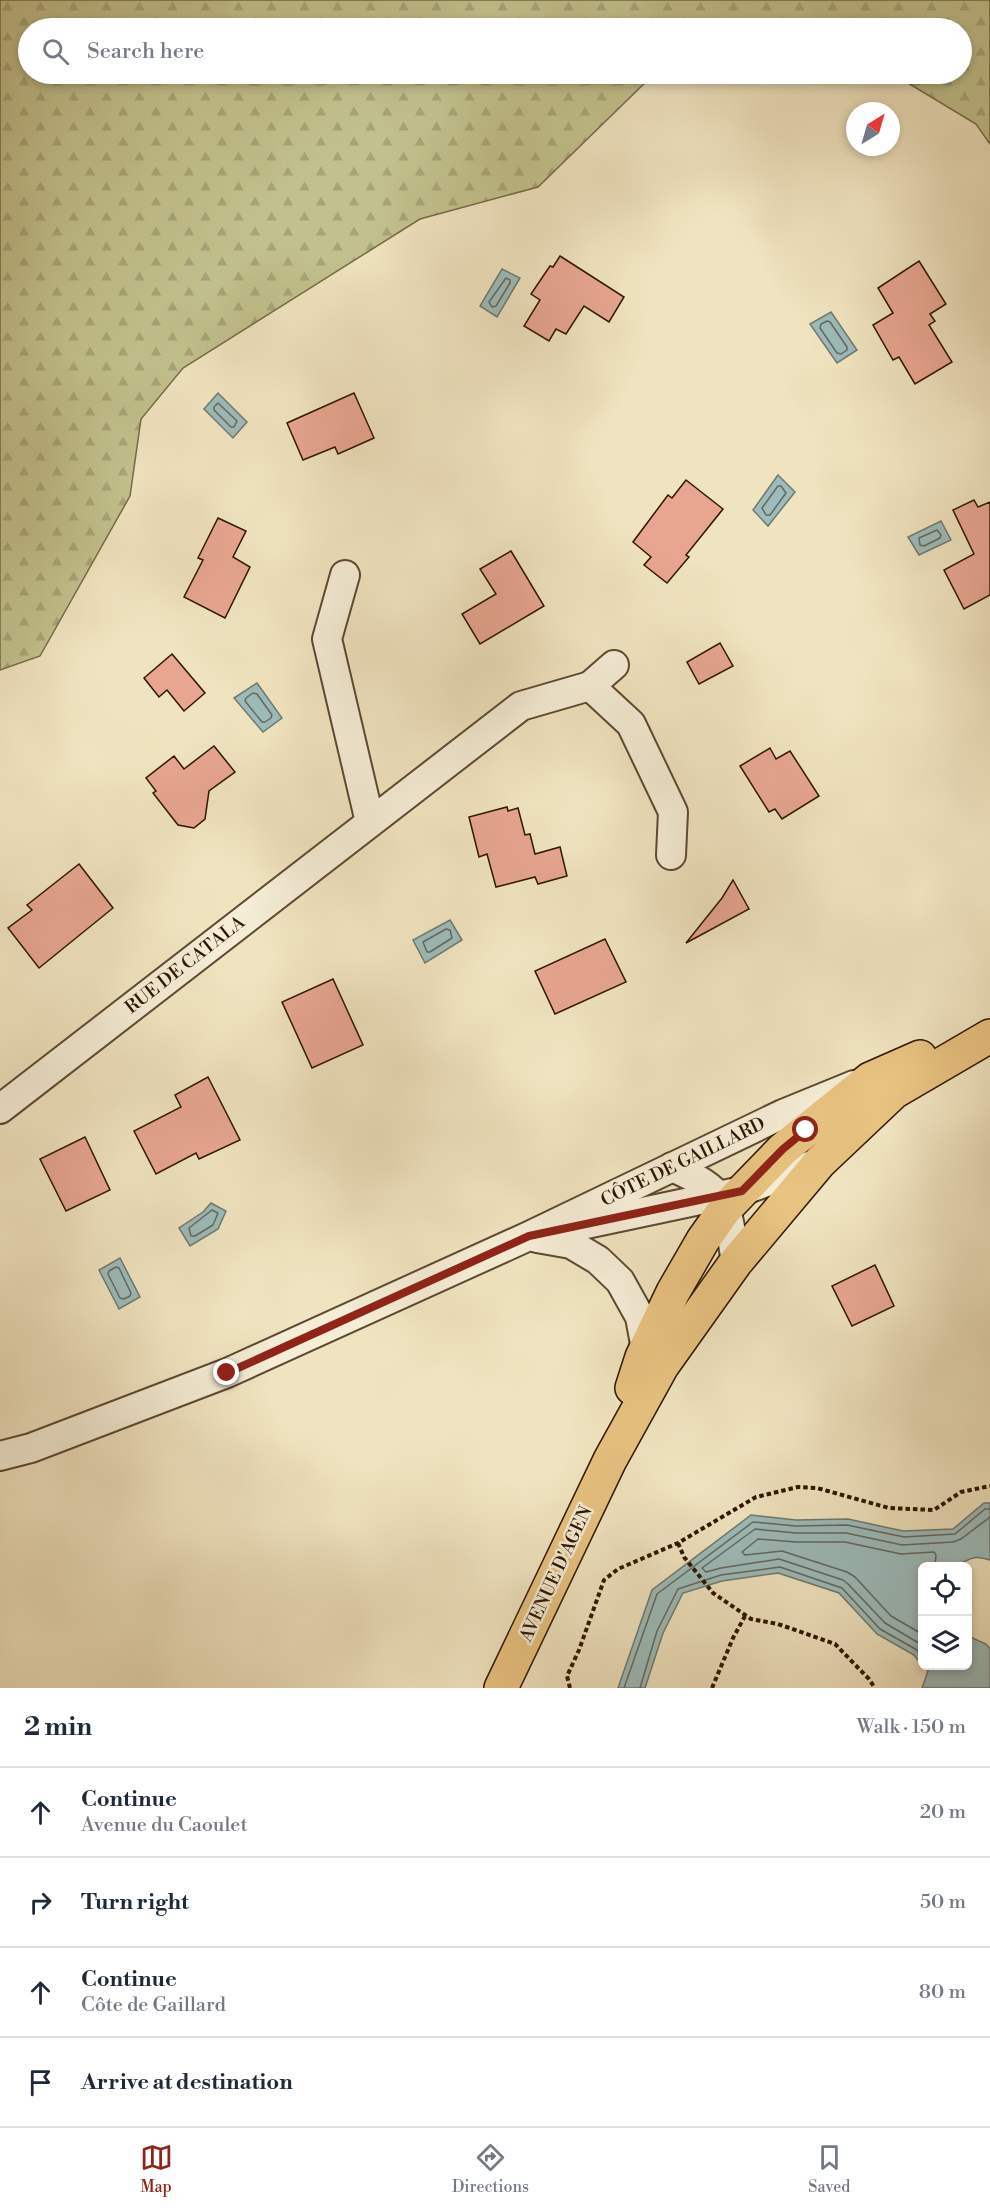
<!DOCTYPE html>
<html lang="en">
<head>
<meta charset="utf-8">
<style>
	:root { --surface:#fff; --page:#f6f6f7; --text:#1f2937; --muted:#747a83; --line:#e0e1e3; --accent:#8f2418 }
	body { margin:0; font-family:"Libre Bodoni",serif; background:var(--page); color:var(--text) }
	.controls { position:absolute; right:18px; bottom:18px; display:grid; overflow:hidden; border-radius:9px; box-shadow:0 3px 9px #0003 }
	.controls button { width:54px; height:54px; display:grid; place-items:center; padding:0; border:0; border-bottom:2px solid var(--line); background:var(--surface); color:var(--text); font:30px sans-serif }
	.compass { position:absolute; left:846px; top:102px; width:54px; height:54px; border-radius:50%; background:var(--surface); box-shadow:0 3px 9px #0003; rotate:37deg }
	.stop { position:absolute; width:18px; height:18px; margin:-14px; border:4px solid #8f2418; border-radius:50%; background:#fff }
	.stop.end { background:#8f2418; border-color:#fff; box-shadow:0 2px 6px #0008 }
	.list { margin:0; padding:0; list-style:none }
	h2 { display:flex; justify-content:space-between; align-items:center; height:78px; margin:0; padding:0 24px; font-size:26px }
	h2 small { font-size:20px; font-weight:400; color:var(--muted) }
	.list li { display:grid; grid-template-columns:39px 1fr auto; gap:18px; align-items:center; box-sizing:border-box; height:90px; padding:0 24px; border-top:2px solid var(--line) }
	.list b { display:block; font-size:22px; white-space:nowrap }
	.list p { margin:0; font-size:20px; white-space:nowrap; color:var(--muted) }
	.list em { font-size:20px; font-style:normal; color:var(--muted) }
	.icon { flex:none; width:33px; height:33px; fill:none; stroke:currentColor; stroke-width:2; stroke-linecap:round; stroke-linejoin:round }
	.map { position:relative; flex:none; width:990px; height:1688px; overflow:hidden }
	.search { position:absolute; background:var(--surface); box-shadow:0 3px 9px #0003; left:18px; right:18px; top:18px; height:66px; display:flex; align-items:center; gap:15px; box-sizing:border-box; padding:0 21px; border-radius:33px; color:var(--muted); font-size:22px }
	.sheet { height:438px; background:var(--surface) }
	nav { display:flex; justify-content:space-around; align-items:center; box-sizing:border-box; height:84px; border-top:2px solid var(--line); background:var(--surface); font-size:16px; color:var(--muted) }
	nav a { display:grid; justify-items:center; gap:3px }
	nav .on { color:var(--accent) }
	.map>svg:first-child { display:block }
	.forest { fill:url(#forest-firs); stroke:#776a46; stroke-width:1.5 }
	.water { fill:#9dbcbb; stroke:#707970; stroke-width:1.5 }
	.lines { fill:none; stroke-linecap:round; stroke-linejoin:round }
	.shore { stroke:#64685e; stroke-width:1.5 }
	.building { fill:#e8a691; stroke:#2c1400; stroke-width:1.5 }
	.minor-casing { stroke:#5d4830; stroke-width:32 }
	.major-casing { stroke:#2c1400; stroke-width:36 }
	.path { stroke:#2c1400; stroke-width:4; stroke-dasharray:4.5 3; stroke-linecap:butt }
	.minor { stroke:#f5edd6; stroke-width:28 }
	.major { stroke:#e8c280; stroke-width:33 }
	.route { stroke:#8f2418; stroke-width:8 }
	.labels { text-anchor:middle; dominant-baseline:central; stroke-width:5; stroke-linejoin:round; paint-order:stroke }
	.street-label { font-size:18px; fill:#2c1400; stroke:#f5edd6 }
</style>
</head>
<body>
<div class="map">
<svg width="990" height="1688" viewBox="0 0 990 1688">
	<defs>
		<pattern id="forest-firs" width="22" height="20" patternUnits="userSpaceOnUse" patternTransform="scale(1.5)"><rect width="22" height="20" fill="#c2c18d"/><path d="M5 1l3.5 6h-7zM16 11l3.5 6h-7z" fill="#a7a578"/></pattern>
	</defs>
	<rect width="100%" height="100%" fill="#f0e4c0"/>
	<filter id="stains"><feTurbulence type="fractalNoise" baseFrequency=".00333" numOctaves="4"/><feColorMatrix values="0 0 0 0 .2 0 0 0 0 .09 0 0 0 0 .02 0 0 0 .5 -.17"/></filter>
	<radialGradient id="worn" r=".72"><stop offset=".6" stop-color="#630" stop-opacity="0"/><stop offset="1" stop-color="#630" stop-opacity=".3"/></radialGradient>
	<!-- forest -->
	<polygon class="forest" points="0,0 990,0 990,144 976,124 893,74 962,74 962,28 820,28 815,25 703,26 701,28 28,28 28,74 654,74 538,187 420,219 183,368 141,419 130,496 40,656 0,670"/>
	<!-- water -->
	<g class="water">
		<polygon points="502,269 520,278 497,317 480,306"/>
		<polygon points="831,312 857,350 837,363 810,324"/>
		<polygon points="218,393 247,422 233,438 204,409"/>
		<polygon points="778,475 795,492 768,526 753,510"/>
		<polygon points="941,521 951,540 919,555 908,537"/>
		<polygon points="257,683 282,718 263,732 234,698"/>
		<polygon points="450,920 462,940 425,963 413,940"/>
		<polygon points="211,1203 226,1211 218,1229 190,1246 179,1228 203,1212"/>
		<polygon points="120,1258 140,1297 119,1309 99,1270"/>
		<path d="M984 1503H990V1560C971 1553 969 1562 953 1566 944 1569 932 1566 922 1566V1665L914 1655 877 1634 839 1593 778 1573 722 1581 683 1593 663 1633 645 1688H618L652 1590 751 1515 796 1520 848 1519 903 1531 953 1529Z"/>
		<polygon points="968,1636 986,1644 990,1649 990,1688 922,1688 928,1671 923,1666 968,1666"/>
	</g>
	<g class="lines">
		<!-- shore -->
		<g class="shore">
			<polygon points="506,278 510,280 510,283 496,306 492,307 489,302"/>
			<polygon points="827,321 830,322 847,347 847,350 841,354 837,353 820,328 821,324"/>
			<polygon points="218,403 237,421 234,427 231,427 214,410 214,407"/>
			<polygon points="778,486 781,486 786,493 770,515 766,515 762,508"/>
			<polygon points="937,530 941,535 940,538 924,546 920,545 919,538"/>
			<polygon points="253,693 257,694 272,715 271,718 265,722 262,722 245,701 246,698"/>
			<polygon points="446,929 450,930 452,938 430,952 427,952 423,942"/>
			<polygon points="212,1210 218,1213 213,1225 195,1236 191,1236 189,1228"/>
			<polygon points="116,1267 119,1268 131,1293 130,1296 124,1299 120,1298 108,1274 109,1271"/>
			<polyline points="922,1634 891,1616 855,1577 847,1572 782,1551 745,1555 742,1552 758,1539 796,1542 845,1542 901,1554 934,1552 936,1555 935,1566"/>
			<polyline points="922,1645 885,1623 848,1584 843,1580 779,1559 721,1568 706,1572 702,1568 755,1529 796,1533 846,1533 902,1545 953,1542 961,1539 990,1517"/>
			<polyline points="624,1688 657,1594 753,1522 796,1526 847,1525 904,1537 955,1534 985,1509 990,1509"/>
			<polyline points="640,1688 657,1631 678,1589 721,1575 780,1567 842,1588 880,1629 917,1650 922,1656"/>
		</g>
	</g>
	<!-- building -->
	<g class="building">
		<polygon points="560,256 624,297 609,322 584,306 566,334 556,329 549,341 524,326 540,300 531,294 550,266 553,267"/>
		<polygon points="919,261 946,304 930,314 935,321 929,325 952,362 915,384 899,357 893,360 873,325 893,313 878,288"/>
		<polygon points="354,393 374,438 338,454 335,447 303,460 287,423"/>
		<polygon points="686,480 723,509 686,555 689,557 667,583 644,565 651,557 633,542 668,495 672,498"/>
		<polygon points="974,500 978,507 990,502 990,595 964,609 944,570 974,554 953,510"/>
		<polygon points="218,518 246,531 233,557 250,567 225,618 184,597 203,560 198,558"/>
		<polygon points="511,551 544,606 480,644 462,614 496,594 480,569"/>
		<polygon points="720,643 733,666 699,684 687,662"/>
		<polygon points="172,654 205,693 184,711 167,690 159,697 144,678"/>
		<polygon points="214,746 235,772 209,791 205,819 194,828 178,825 153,793 156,791 146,778 174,756 184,769"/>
		<polygon points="770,748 776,759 790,751 819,796 782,819 775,809 769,812 740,766"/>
		<polygon points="507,807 508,811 518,808 525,835 530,834 535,854 560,847 567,876 538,884 535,877 496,887 487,854 479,857 469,817"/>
		<polygon points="79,864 113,908 39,968 8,928 32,910 27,905"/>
		<polygon points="733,880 749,909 686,943 722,898"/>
		<polygon points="605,939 626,982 555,1014 535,971"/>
		<polygon points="333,979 363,1045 312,1068 282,1002"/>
		<polygon points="208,1077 240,1140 199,1159 196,1153 156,1174 134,1131 181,1107 175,1095"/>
		<polygon points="85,1137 110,1190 66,1211 40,1159"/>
		<polygon points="875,1265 894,1306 852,1326 832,1286"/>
	</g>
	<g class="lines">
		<defs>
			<g id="minor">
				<polyline points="345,575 327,639 370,822"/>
				<polyline points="590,686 614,665"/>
				<polyline points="0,1109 521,706 590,686 631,724 673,812 671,855"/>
				<path d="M672 1167C729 1192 726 1203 736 1262"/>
				<polyline points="572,1227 742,1191 820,1162"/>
				<polyline points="537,1238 571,1244 598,1260 620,1281 640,1317 646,1349"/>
				<polyline points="0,1456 31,1448 227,1373 529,1236 783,1114 854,1085"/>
			</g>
			<g id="major">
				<polyline points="632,1388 642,1357 673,1292 703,1240 725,1209 783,1149 870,1079 920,1057"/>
				<polyline points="501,1688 610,1460 662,1366 736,1262 820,1162 894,1092 990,1036"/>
			</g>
		</defs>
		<!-- minor casing -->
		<use href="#minor" class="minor-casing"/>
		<!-- major casing -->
		<use href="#major" class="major-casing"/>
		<!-- path -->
		<g class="path">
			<polyline points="678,1543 684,1557 713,1593 751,1619 778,1624 835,1644 869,1679 875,1688"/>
			<polyline points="570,1688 567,1676 579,1650 604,1580 618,1569 678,1543 756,1497 798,1487 817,1488 889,1508 934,1510 961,1492 990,1486"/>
			<polyline points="712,1688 733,1638 745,1616"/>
		</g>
		<!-- minor -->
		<use href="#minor" class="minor"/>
		<!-- major -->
		<use href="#major" class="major"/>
	</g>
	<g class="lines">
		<!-- route -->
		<polyline class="route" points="227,1373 529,1236 742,1191 783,1149 806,1130"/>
	</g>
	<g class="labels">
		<!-- street labels -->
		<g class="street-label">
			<text transform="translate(185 965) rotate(-38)">RUE DE CATALA</text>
			<text transform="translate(683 1162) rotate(-26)">CÔTE DE GAILLARD</text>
			<text transform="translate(556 1574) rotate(-65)">AVENUE D'AGEN</text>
		</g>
	</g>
	<rect width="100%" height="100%" filter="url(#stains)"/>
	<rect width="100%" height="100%" fill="url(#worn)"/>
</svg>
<div class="controls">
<button><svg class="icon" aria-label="locate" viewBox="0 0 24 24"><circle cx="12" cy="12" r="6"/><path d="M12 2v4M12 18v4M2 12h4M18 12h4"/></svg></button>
<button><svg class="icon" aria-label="layers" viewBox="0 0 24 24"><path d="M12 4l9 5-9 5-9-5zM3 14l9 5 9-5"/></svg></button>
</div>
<svg class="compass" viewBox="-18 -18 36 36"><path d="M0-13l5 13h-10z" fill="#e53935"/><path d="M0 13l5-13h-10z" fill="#747a83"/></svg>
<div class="stop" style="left:806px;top:1130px"></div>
<div class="stop end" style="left:227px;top:1373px"></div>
<div class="search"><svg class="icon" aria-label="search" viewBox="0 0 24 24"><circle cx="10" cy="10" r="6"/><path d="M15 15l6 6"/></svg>Search here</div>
</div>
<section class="sheet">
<h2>2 min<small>Walk · 150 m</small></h2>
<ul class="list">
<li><svg class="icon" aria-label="ahead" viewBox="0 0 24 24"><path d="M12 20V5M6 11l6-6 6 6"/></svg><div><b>Continue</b><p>Avenue du Caoulet</p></div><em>20 m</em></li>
<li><svg class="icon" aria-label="right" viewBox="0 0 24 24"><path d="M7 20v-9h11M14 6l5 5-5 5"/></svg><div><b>Turn right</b></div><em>50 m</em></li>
<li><svg class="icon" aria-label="ahead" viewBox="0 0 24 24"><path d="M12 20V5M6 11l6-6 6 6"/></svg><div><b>Continue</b><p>Côte de Gaillard</p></div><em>80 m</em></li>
<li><svg class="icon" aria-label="arrive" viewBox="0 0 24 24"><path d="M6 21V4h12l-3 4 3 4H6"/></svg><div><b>Arrive at destination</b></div></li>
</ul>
</section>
<nav>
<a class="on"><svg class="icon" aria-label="map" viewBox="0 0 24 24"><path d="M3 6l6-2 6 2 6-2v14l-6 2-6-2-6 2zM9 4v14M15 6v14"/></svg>Map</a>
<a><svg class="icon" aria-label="directions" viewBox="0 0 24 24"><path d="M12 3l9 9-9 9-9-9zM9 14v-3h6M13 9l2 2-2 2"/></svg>Directions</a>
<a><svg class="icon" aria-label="saved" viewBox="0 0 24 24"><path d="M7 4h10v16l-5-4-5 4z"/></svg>Saved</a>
</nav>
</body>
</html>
